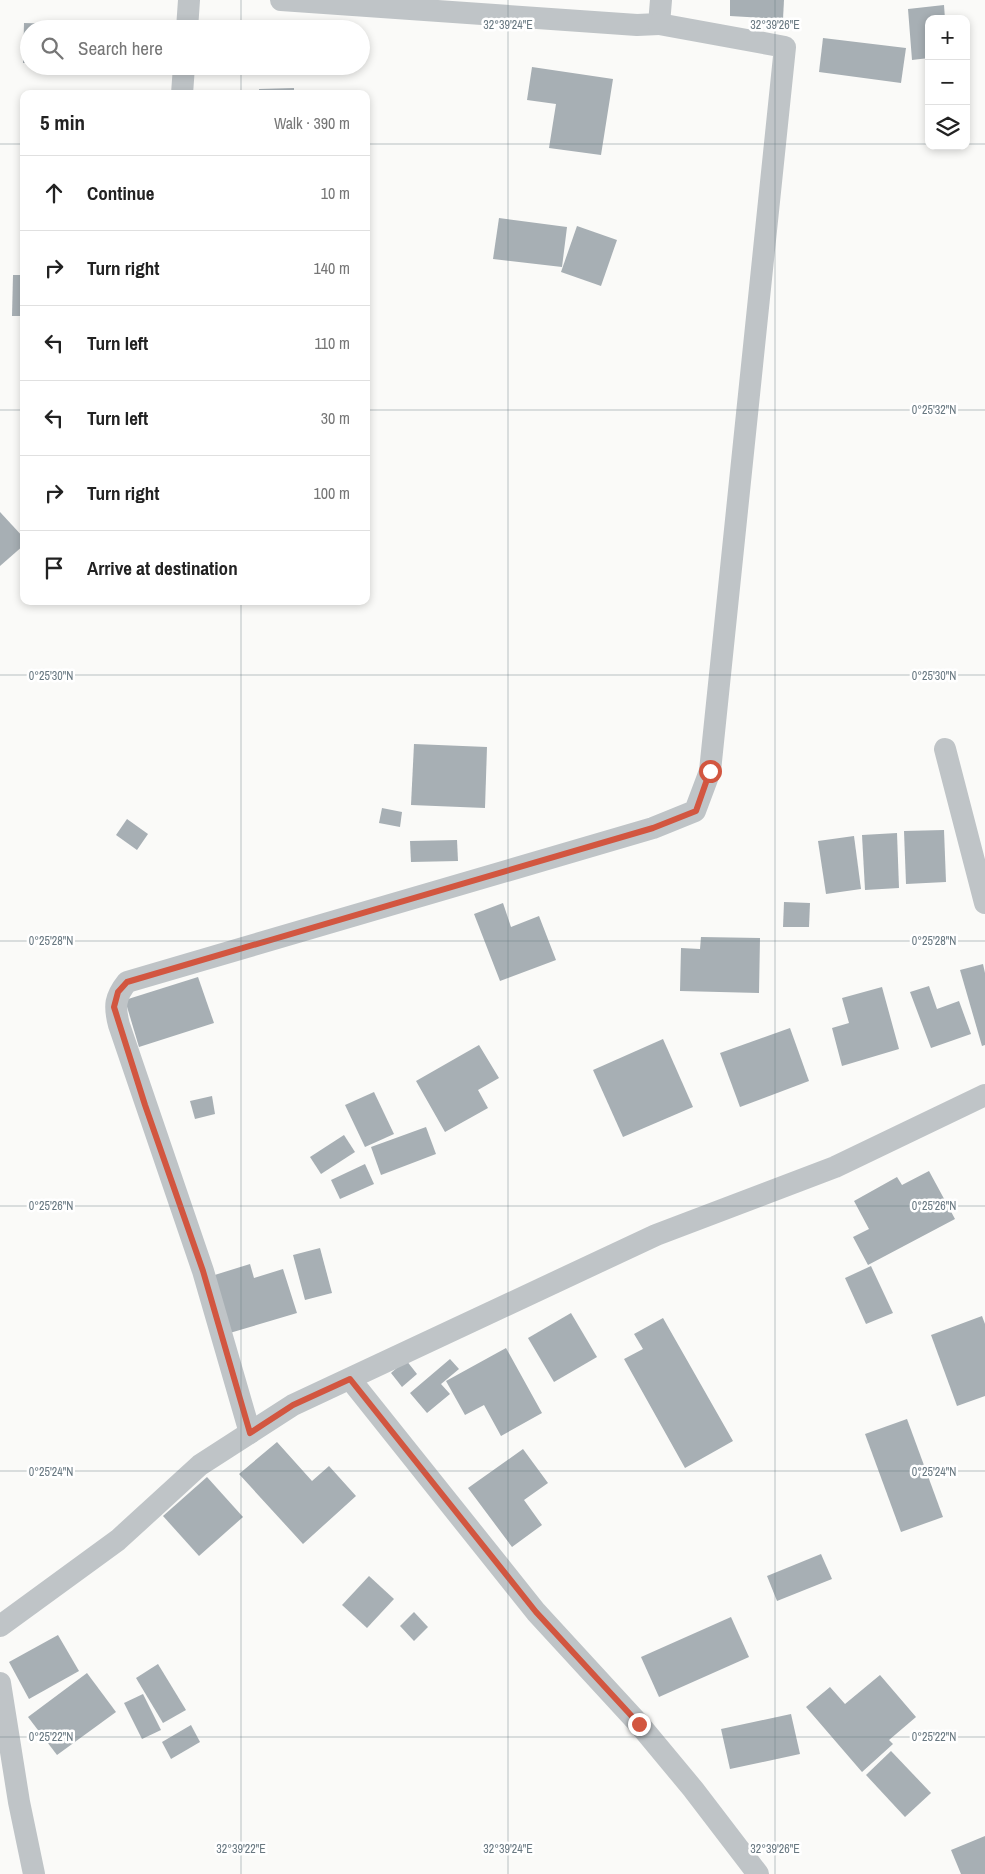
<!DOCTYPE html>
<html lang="en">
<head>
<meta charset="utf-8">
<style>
	:root { --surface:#fff; --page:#f6f6f6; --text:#222; --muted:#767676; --line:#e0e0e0 }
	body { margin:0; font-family:"Archivo Narrow",sans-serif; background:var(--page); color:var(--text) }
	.controls { position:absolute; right:15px; top:15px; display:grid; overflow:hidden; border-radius:10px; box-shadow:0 2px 8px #0003 }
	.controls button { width:45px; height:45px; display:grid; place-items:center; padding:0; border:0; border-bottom:1px solid var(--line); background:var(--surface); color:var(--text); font:25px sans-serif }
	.stop { position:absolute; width:15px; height:15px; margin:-11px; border:4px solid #d25640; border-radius:50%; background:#fff }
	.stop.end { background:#d25640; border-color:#fff; box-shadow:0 1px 5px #0008 }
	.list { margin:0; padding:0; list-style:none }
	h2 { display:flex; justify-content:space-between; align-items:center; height:65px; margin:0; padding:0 20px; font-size:21px }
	h2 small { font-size:16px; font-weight:400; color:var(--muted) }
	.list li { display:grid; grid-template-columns:32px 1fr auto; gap:15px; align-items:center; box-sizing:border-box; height:75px; padding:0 20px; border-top:1px solid var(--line) }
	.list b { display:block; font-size:19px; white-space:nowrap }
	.list em { font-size:16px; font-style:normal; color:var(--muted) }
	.icon { flex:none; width:28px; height:28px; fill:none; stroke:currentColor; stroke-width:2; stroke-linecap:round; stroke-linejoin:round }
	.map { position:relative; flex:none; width:985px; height:1874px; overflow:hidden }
	.search { position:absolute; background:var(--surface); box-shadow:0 2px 8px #0003; left:20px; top:20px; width:350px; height:55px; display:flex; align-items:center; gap:12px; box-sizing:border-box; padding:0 18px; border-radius:28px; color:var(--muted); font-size:19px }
	.panel { position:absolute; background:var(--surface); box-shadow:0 2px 8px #0003; left:20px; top:90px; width:350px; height:515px; border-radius:10px }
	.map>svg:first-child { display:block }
	.building { fill:#a7afb4 }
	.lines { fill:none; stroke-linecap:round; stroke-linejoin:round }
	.street { stroke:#bfc4c7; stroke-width:22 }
	.route { stroke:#d25640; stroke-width:6 }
	.ticks { fill:none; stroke:#677780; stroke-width:1; stroke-opacity:0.45 }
	.ticks-label { font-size:12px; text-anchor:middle; fill:#677780; stroke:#fff; stroke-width:5; stroke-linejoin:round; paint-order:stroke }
</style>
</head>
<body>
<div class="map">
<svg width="985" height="1874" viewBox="0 0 985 1874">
	<rect width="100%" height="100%" fill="#fafaf8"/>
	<!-- building -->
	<g class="building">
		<polygon points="730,0 784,0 783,19 730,16"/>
		<polygon points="944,5 945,19 929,19 929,58 912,60 908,9"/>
		<polygon points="24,23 130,26 130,29 29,29 29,63 23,63"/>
		<polygon points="823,38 906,48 901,83 819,72"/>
		<polygon points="532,67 613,79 601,155 549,148 556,104 527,100"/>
		<polygon points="294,88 294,94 259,94 259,89"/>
		<polygon points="499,218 567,227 562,267 493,259"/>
		<polygon points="577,226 617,240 601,286 561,272"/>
		<polygon points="13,275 24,275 24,316 12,316"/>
		<polygon points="0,512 24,538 24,545 0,566"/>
		<polygon points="414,744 487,747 485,808 411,805"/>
		<polygon points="382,808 402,812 400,827 379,823"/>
		<polygon points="127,819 148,834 137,850 116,835"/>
		<polygon points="944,830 946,882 906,884 904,831"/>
		<polygon points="897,833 899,888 865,890 862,835"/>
		<polygon points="854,836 861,889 826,894 818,841"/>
		<polygon points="457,840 458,861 411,862 410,841"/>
		<polygon points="784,902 810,903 809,927 783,927"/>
		<polygon points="503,903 511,927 539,916 556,960 500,981 474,914"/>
		<polygon points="701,937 760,938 759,993 680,991 681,948 700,949"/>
		<polygon points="983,964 985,973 985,1045 982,1046 960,970"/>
		<polygon points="198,977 214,1023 139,1047 125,1000"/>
		<polygon points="929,986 937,1009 959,1001 971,1034 931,1048 910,992"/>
		<polygon points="882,987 899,1049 842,1066 832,1028 849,1023 842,998"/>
		<polygon points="790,1028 809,1081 740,1107 720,1053"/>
		<polygon points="663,1039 693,1107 623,1137 593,1070"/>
		<polygon points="479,1045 499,1078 478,1090 488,1108 445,1132 416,1081"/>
		<polygon points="374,1092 394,1134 365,1147 345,1105"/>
		<polygon points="212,1096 215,1114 195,1119 190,1101"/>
		<polygon points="426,1127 436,1154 381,1175 371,1147"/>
		<polygon points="344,1135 355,1152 321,1174 310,1157"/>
		<polygon points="365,1164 374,1184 340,1199 331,1180"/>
		<polygon points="929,1171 955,1219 868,1265 853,1237 869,1229 854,1201 897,1177 902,1185"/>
		<polygon points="320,1248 332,1293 305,1300 293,1255"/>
		<polygon points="250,1264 254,1278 283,1269 297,1313 223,1335 205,1278"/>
		<polygon points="871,1266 893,1313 866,1324 845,1278"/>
		<polygon points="571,1313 597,1357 554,1382 528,1338"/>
		<polygon points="982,1316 985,1324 985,1396 957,1406 931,1335"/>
		<polygon points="663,1318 733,1441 685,1468 624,1359 643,1349 634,1334"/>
		<polygon points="506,1348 542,1413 501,1436 484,1405 465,1415 446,1381"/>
		<polygon points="450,1359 459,1369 441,1384 450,1394 427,1413 410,1393"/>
		<polygon points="406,1360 417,1374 402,1387 391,1373"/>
		<polygon points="907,1419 943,1517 901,1532 865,1434"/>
		<polygon points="277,1442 312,1481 329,1466 356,1496 303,1544 239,1474"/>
		<polygon points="523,1449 548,1483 524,1500 542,1525 512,1547 468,1488"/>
		<polygon points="207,1477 243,1517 199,1556 163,1516"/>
		<polygon points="821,1554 832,1579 777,1601 767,1576"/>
		<polygon points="369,1576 394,1599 367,1628 342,1605"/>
		<polygon points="414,1612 428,1627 414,1641 400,1626"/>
		<polygon points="731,1617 749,1657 659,1697 641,1657"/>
		<polygon points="58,1635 79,1671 29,1699 9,1662"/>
		<polygon points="158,1664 186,1710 163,1723 136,1678"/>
		<polygon points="87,1673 116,1712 57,1755 28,1717"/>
		<polygon points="880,1675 916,1717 889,1740 893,1744 862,1772 806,1707 830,1687 845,1704"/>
		<polygon points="143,1694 161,1730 142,1739 124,1703"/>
		<polygon points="791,1714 800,1754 730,1769 721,1729"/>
		<polygon points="191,1725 200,1742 171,1759 162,1742"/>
		<polygon points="891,1751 931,1793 905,1817 866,1775"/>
		<polygon points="985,1836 985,1874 961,1874 951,1850"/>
	</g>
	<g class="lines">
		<!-- street -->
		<g class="street">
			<polyline points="281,0 637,25 659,24 661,0"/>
			<polyline points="187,29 189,0"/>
			<polyline points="182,94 184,66"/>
			<polyline points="945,749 985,903"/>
			<polyline points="350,1379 536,1612 639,1724 693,1789 758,1874"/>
			<path d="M250 1433 203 1271 119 1025C114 1006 115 997 127 982L653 828 695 811 710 771 785 47 659 24"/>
			<polyline points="0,1626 118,1540 200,1465 293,1405 656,1235 835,1167 985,1095"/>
			<polyline points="0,1683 19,1802 34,1874"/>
		</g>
	</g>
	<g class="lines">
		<!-- route -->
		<polyline class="route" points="639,1724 536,1612 350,1379 293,1405 250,1433 203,1271 145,1105 114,1007 118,992 127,982 653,828 696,811 710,771"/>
	</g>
	<!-- ticks -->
	<path class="ticks" d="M241 0V29M508 0V1874M775 0V1874M241 66V94M0 144H24M366 144H929M966 144H985M0 410H24M366 410H985M241 601V1874M0 675H985M0 941H985M0 1206H985M0 1471H985M0 1737H985"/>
	<g class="ticks-label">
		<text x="508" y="29">32°39'24"E</text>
		<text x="775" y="29">32°39'26"E</text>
		<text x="934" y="414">0°25'32"N</text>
		<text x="51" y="680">0°25'30"N</text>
		<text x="934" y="680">0°25'30"N</text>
		<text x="51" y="945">0°25'28"N</text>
		<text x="934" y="945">0°25'28"N</text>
		<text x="51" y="1210">0°25'26"N</text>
		<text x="934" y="1210">0°25'26"N</text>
		<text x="51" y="1476">0°25'24"N</text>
		<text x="934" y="1476">0°25'24"N</text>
		<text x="51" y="1741">0°25'22"N</text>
		<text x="934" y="1741">0°25'22"N</text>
		<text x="241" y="1853">32°39'22"E</text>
		<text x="508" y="1853">32°39'24"E</text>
		<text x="775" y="1853">32°39'26"E</text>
	</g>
</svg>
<div class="controls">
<button>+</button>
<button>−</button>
<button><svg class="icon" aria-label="layers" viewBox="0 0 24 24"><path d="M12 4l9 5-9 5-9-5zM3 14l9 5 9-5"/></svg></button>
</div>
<div class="stop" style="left:710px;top:771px"></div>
<div class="stop end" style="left:639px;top:1724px"></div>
<div class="search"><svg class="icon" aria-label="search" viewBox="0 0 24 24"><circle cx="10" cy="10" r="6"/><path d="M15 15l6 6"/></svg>Search here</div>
<section class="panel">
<h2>5 min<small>Walk · 390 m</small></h2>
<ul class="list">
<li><svg class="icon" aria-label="ahead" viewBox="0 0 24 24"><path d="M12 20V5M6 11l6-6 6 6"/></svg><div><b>Continue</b></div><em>10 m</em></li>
<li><svg class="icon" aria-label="right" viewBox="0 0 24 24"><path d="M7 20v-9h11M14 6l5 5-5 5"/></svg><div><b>Turn right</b></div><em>140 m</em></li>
<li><svg class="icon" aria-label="left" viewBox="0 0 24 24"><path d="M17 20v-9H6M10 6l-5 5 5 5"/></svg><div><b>Turn left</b></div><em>110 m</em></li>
<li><svg class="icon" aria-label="left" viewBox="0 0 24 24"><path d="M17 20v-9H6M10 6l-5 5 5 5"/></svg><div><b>Turn left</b></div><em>30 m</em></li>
<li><svg class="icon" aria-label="right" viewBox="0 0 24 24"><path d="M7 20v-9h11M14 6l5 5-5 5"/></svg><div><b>Turn right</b></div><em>100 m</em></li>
<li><svg class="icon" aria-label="arrive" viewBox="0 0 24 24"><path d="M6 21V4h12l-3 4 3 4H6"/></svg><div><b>Arrive at destination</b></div></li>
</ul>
</section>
</div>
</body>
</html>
